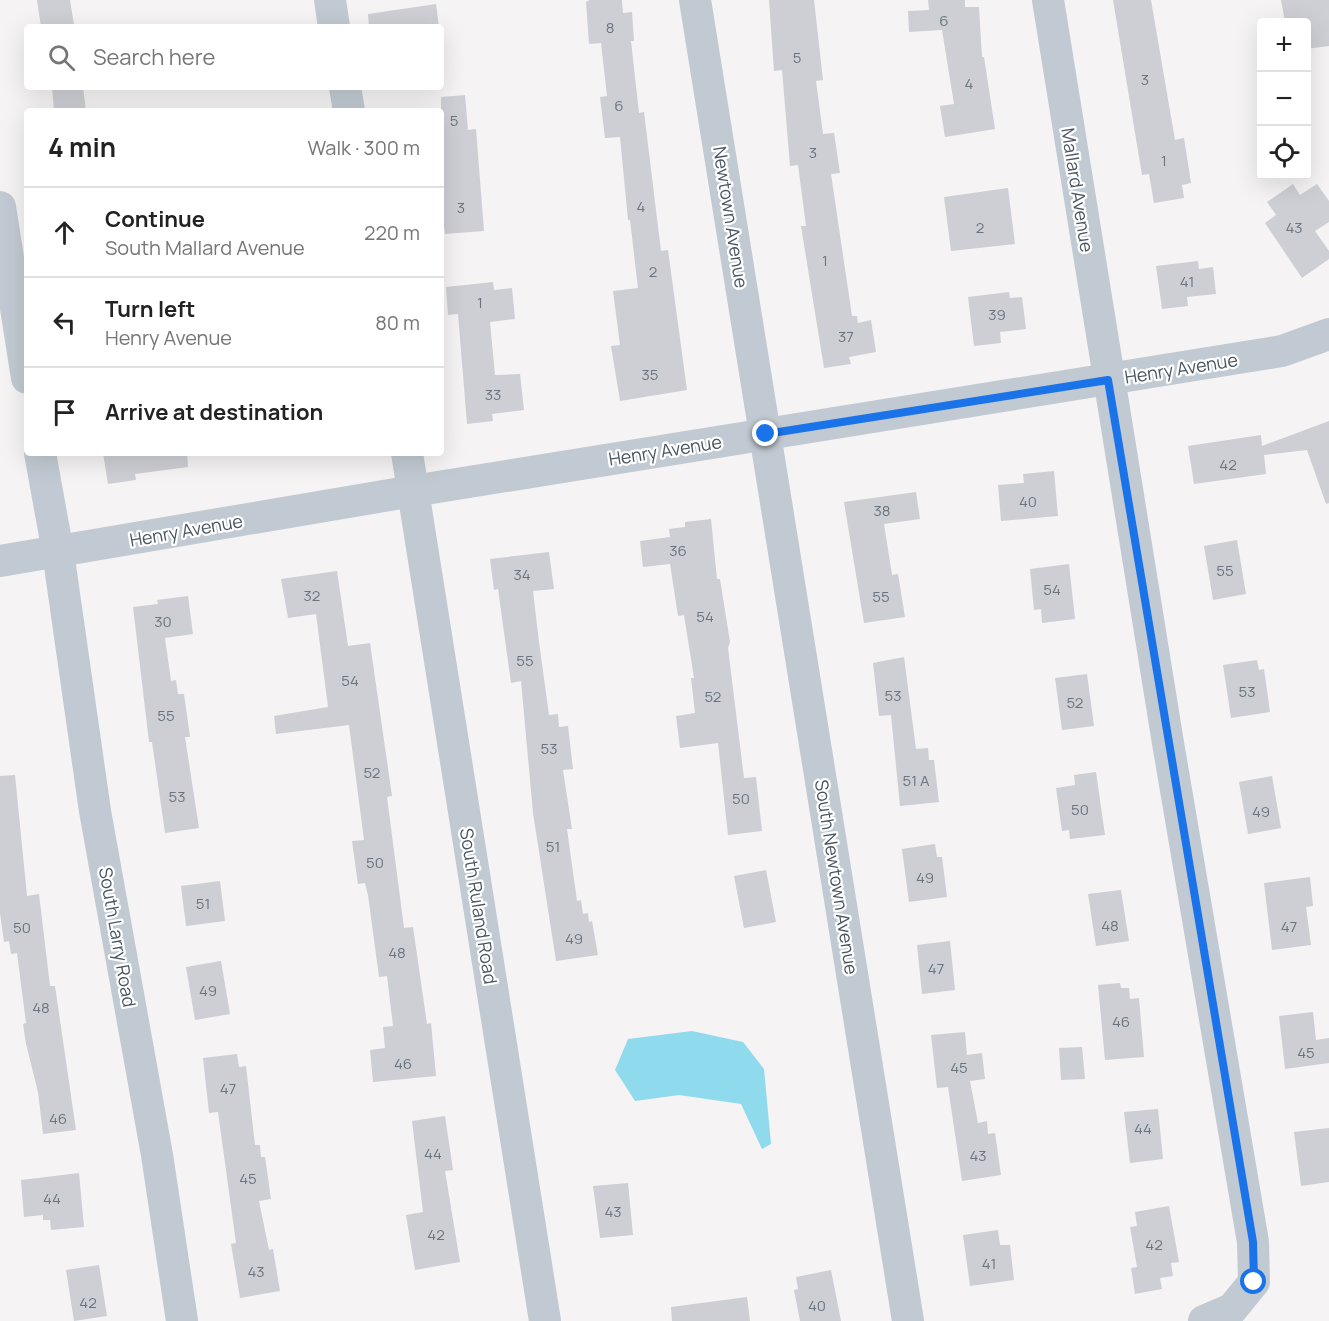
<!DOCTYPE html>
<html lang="en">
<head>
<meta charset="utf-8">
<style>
	:root { --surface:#fff; --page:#f6f6f6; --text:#222; --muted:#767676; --line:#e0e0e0 }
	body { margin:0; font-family:Manrope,sans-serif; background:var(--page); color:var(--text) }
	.controls { position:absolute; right:18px; top:18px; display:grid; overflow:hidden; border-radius:6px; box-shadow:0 6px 24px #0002 }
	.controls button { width:54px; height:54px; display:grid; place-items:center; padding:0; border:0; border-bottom:2px solid var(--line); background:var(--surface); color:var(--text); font:30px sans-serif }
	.stop { position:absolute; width:18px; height:18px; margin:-14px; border:4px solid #1a73e8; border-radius:50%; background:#fff }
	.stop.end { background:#1a73e8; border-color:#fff; box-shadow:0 2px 6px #0008 }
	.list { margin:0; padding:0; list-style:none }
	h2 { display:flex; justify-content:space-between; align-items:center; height:78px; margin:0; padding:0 24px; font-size:26px }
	h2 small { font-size:20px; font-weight:400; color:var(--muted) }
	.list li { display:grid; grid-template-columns:39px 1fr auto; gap:18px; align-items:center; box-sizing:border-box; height:90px; padding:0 24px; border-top:2px solid var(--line) }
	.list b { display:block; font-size:22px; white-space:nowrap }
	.list p { margin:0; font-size:20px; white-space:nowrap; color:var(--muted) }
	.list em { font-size:20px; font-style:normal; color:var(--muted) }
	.icon { flex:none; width:33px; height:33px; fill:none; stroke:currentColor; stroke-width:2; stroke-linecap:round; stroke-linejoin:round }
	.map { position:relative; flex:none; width:1329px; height:1321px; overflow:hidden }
	.search { position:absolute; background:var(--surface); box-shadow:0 6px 24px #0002; left:24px; top:24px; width:420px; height:66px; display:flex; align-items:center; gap:15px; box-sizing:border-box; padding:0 21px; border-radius:6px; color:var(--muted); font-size:22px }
	.panel { position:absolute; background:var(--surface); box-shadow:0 6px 24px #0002; left:24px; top:108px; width:420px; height:348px; border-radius:6px }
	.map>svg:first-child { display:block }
	.water { fill:#90daee }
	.building { fill:#cdcfd5 }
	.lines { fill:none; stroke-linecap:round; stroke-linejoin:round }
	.street { stroke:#c1cad2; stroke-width:32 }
	.route { stroke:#1a73e8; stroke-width:8 }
	.labels { text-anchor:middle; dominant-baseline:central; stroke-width:4.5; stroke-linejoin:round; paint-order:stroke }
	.number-label { font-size:15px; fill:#6b747e }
	.street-label { font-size:18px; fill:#4a5661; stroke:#fff }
</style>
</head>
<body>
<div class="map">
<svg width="1329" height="1321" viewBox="0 0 1329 1321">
	<rect width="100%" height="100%" fill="#f5f3f3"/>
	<!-- water -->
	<polygon class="water" points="692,1031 743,1042 764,1069 771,1144 762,1149 741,1104 679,1095 635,1101 615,1070 628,1039"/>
	<!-- building -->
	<g class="building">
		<polygon points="37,0 70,0 74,25 41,27"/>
		<polygon points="590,0 622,0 623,13 632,12 634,41 631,41 639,113 644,112 661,251 668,250 687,390 620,401 611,346 620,345 613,291 638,288 630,220 628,220 620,137 605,138 600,97 607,96 601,43 589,44 586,2"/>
		<polygon points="769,0 814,0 823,80 816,81 823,134 834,133 840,173 831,174 852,316 857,316 858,323 871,320 876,352 849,357 851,364 824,368 801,226 806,226 798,165 790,166 782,70 774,71"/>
		<polygon points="928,0 965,0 965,7 979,7 982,57 984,57 995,129 945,137 940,106 954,104 942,30 909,32 908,11 929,10"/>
		<polygon points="1113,0 1151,0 1175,140 1184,138 1191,183 1182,185 1184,198 1154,203 1149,174 1142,175"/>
		<polygon points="1281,0 1329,0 1329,46 1306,49 1306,22 1285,22"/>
		<polygon points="436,4 439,27 369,27 368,14"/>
		<polygon points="52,87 83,87 86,111 54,111"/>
		<polygon points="465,95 468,130 476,129 484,231 445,234 443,218 441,218 441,97"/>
		<polygon points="1293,184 1300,195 1317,184 1329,201 1329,222 1315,231 1329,251 1329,259 1302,278 1265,223 1276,215 1267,202"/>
		<polygon points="1008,188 1015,244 951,251 944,197"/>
		<polygon points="1198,261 1199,269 1213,267 1216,294 1187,297 1188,306 1162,309 1156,266"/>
		<polygon points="493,282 494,290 512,288 515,319 490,322 495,375 520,374 524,410 492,414 493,421 467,424 458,314 448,315 446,287"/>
		<polygon points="1009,292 1010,298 1022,297 1026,329 1000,332 1001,343 974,346 968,297"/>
		<polygon points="1329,421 1329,503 1326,504 1307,450 1264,455 1266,474 1194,484 1188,446 1261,435 1262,446"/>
		<polygon points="103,453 187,453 188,467 135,474 136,480 108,484"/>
		<polygon points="1054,471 1058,516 1001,521 998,485 1024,483 1023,474"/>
		<polygon points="916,492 920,519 884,524 892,575 898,574 905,617 864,623 844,502"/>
		<polygon points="711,519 717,579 720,579 730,642 728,648 744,778 756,777 762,831 728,835 718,743 680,748 676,716 695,713 691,678 694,678 684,615 678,616 670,564 643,567 640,541 670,537 669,529 685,527 685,522"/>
		<polygon points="1237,540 1246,594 1213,600 1204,546"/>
		<polygon points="549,552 554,589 533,591 539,642 549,715 558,714 559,727 568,726 573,769 563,770 572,829 567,829 577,901 581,900 583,914 588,913 589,922 592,921 598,955 556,961 533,813 521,681 511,683 498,589 494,590 490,559"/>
		<polygon points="1069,564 1075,619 1042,623 1041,609 1034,610 1030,569"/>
		<polygon points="337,571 348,646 370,643 392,796 387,797 404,928 413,927 427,1024 431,1023 436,1076 373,1082 370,1050 385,1048 383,1027 393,1026 387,976 379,977 368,895 365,883 358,884 352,841 364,840 349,725 276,734 274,716 328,707 316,614 288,618 281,579"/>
		<polygon points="188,596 193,634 165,638 171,681 176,680 178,694 184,694 190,737 185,737 199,828 165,833 152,742 149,742 133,607 158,604 157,600"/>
		<polygon points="904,657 916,749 928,748 929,760 934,760 939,802 900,806 891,715 879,716 873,663"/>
		<polygon points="1257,660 1259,670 1264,669 1270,712 1231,718 1223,665"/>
		<polygon points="1087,674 1094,726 1062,730 1055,678"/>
		<polygon points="1096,772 1105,835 1070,839 1069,830 1062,831 1056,788 1075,785 1074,775"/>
		<polygon points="15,775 27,896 39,894 50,986 55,986 76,1130 43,1134 38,1092 26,1044 23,1024 26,1023 17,953 11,954 9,941 4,942 0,913 0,776"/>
		<polygon points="1272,776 1281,828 1248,834 1239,782"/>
		<polygon points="935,844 937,857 942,857 947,897 909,902 902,849"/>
		<polygon points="766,870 776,922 744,928 734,876"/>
		<polygon points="1310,877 1313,906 1306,907 1311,945 1272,950 1264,883"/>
		<polygon points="220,881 225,921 186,926 181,886"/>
		<polygon points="1121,890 1129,941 1096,946 1088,894"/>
		<polygon points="950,941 955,990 922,994 917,945"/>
		<polygon points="221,961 230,1014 195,1020 186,967"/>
		<polygon points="1120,983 1121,988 1129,988 1130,999 1139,998 1144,1057 1105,1060 1098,985"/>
		<polygon points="1313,1012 1316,1040 1329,1038 1329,1063 1285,1069 1279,1016"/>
		<polygon points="965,1032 967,1055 982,1053 985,1079 970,1081 978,1123 987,1121 988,1134 995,1133 1001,1175 962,1181 948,1087 937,1088 931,1035"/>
		<polygon points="1082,1047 1085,1079 1061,1080 1059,1048"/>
		<polygon points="237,1054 239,1067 246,1066 255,1145 260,1145 261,1157 265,1157 271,1199 259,1201 269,1250 273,1249 280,1291 240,1298 231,1244 236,1243 218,1112 209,1113 203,1058"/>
		<polygon points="1158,1109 1163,1159 1130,1163 1124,1112"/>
		<polygon points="445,1116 453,1170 445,1171 460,1262 415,1270 406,1215 423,1212 412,1121"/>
		<polygon points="1329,1128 1329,1182 1301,1186 1294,1132"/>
		<polygon points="79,1173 84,1227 51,1230 50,1220 43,1220 43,1215 24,1217 21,1180"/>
		<polygon points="628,1183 633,1235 600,1238 593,1186"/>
		<polygon points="1169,1206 1179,1262 1171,1263 1173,1276 1160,1278 1162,1289 1135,1294 1131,1268 1137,1267 1130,1227 1137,1226 1135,1212"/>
		<polygon points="998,1230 1000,1245 1010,1245 1014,1280 970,1286 963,1235"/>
		<polygon points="99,1265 107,1316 74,1321 66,1270"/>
		<polygon points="831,1270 841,1321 800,1321 794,1290 798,1289 796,1277"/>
		<polygon points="747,1297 750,1321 672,1321 671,1307"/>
	</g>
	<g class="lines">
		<!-- street -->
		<g class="street">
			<polyline points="330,0 334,27"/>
			<polyline points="695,0 908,1321"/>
			<polyline points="1048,0 1168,743 1253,1242 1254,1282 1232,1309 1204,1321"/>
			<polyline points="345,87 349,111"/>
			<polyline points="0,207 27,378"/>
			<polyline points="40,453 58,552 95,811 157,1155 182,1321"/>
			<polyline points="407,453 545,1321"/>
			<polyline points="0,561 413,491 1282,351 1329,334"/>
		</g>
	</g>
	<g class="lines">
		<!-- route -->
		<polyline class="route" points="766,434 1108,380 1253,1242 1254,1282"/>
	</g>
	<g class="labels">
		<!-- number labels -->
		<g class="number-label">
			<text x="944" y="20">6</text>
			<text x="610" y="27">8</text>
			<text x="797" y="57">5</text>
			<text x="1145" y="79">3</text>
			<text x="969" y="83">4</text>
			<text x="619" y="105">6</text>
			<text x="454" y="120">5</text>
			<text x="813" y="152">3</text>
			<text x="1164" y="160">1</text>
			<text x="641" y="206">4</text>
			<text x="461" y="207">3</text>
			<text x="980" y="227">2</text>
			<text x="1294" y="227">43</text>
			<text x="825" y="260">1</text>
			<text x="653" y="271">2</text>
			<text x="1187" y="281">41</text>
			<text x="480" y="302">1</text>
			<text x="997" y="314">39</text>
			<text x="846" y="336">37</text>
			<text x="650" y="374">35</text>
			<text x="493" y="394">33</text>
			<text x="1228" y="464">42</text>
			<text x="1028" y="501">40</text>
			<text x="882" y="510">38</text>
			<text x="678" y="550">36</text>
			<text x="1225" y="570">55</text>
			<text x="522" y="574">34</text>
			<text x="1052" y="589">54</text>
			<text x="312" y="595">32</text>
			<text x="881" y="596">55</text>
			<text x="705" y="616">54</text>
			<text x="163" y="621">30</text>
			<text x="525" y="660">55</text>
			<text x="350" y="680">54</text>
			<text x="1247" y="691">53</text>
			<text x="893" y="695">53</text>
			<text x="713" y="696">52</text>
			<text x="1075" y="702">52</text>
			<text x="166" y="715">55</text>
			<text x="549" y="748">53</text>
			<text x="372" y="772">52</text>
			<text x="916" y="780">51 A</text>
			<text x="177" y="796">53</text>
			<text x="741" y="798">50</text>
			<text x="1080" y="809">50</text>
			<text x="1261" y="811">49</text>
			<text x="553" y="846">51</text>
			<text x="375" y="862">50</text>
			<text x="925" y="877">49</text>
			<text x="203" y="903">51</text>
			<text x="1110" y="925">48</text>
			<text x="1289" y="926">47</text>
			<text x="22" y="927">50</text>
			<text x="574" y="938">49</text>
			<text x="397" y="952">48</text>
			<text x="936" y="968">47</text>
			<text x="208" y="990">49</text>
			<text x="41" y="1007">48</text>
			<text x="1121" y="1021">46</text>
			<text x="1306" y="1052">45</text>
			<text x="403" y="1063">46</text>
			<text x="959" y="1067">45</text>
			<text x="228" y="1088">47</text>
			<text x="58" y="1118">46</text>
			<text x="1143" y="1128">44</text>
			<text x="433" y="1153">44</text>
			<text x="978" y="1155">43</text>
			<text x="248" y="1178">45</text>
			<text x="52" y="1198">44</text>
			<text x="613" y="1211">43</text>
			<text x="436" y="1234">42</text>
			<text x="1154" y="1244">42</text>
			<text x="989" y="1263">41</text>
			<text x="256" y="1271">43</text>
			<text x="88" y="1302">42</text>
			<text x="817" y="1305">40</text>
		</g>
		<!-- street labels -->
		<g class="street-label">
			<text transform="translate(1078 190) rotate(81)">Mallard Avenue</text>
			<text transform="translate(731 217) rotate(81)">Newtown Avenue</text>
			<text transform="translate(1181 368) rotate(-9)">Henry Avenue</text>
			<text transform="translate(665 450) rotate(-9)">Henry Avenue</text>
			<text transform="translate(186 530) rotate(-10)">Henry Avenue</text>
			<text transform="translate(837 877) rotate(81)">South Newtown Avenue</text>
			<text transform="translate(479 906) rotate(81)">South Ruland Road</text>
			<text transform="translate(118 937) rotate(80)">South Larry Road</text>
		</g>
	</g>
</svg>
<div class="controls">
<button>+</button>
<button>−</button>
<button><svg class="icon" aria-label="locate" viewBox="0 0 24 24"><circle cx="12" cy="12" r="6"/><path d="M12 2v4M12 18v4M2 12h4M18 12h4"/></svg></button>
</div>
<div class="stop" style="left:1254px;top:1282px"></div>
<div class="stop end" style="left:766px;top:434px"></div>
<div class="search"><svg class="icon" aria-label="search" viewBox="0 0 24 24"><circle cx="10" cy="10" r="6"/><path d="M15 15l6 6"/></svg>Search here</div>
<section class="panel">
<h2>4 min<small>Walk · 300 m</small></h2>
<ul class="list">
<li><svg class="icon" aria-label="ahead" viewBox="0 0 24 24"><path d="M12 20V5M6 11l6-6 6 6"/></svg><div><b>Continue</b><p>South Mallard Avenue</p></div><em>220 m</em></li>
<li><svg class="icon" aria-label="left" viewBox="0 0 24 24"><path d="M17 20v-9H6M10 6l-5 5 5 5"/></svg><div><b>Turn left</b><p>Henry Avenue</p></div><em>80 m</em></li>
<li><svg class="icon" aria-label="arrive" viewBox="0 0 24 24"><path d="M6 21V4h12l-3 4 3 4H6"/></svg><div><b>Arrive at destination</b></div></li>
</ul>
</section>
</div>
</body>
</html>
